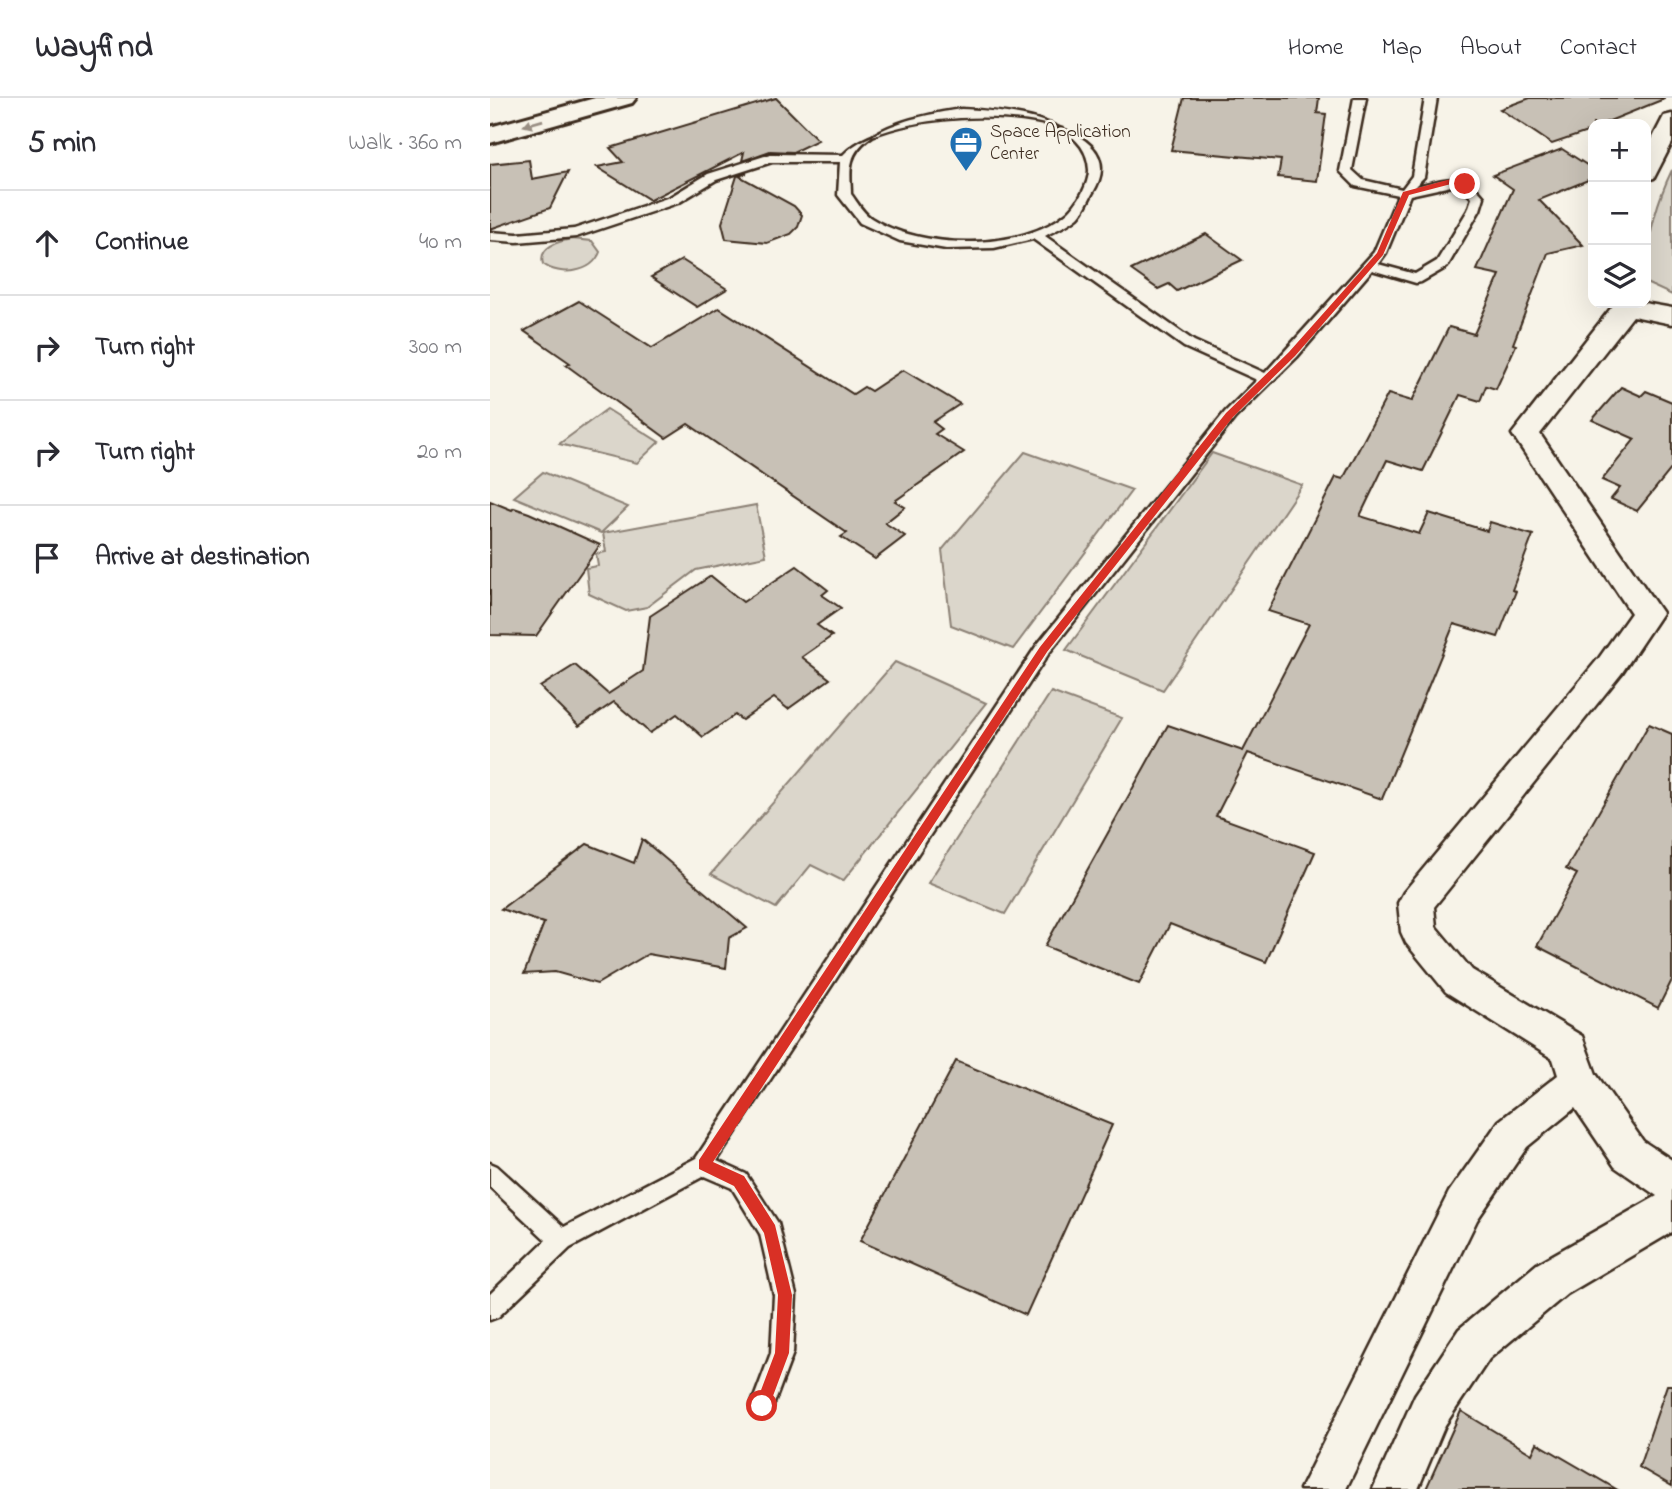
<!DOCTYPE html>
<html lang="en">
<head>
<meta charset="utf-8">
<style>
	:root { --surface:#fff; --page:#f2f2f3; --text:#2b2b33; --muted:#7c7c81; --line:#e1e1e2 }
	body { margin:0; font-family:"Indie Flower",sans-serif; background:var(--page); color:var(--text) }
	.controls { position:absolute; right:21px; top:21px; display:grid; overflow:hidden; border-radius:14px; box-shadow:0 7px 28px #0002 }
	.controls button { width:63px; height:63px; display:grid; place-items:center; padding:0; border:0; border-bottom:2px solid var(--line); background:var(--surface); color:var(--text); font:35px sans-serif }
	.stop { position:absolute; width:21px; height:21px; margin:-16px; border:5px solid #d93025; border-radius:50%; background:#fff }
	.stop.end { background:#d93025; border-color:#fff; box-shadow:0 2px 7px #0008 }
	.list { margin:0; padding:0; list-style:none }
	h2 { display:flex; justify-content:space-between; align-items:center; height:91px; margin:0; padding:0 28px; font-size:30px }
	h2 small { font-size:23px; font-weight:400; color:var(--muted) }
	.list li { display:grid; grid-template-columns:46px 1fr auto; gap:21px; align-items:center; box-sizing:border-box; height:105px; padding:0 28px; border-top:2px solid var(--line) }
	.list b { display:block; font-size:26px; white-space:nowrap }
	.list em { font-size:23px; font-style:normal; color:var(--muted) }
	.icon { flex:none; width:38px; height:38px; fill:none; stroke:currentColor; stroke-width:2; stroke-linecap:round; stroke-linejoin:round }
	.map { position:relative; flex:none; width:1182px; height:1391px; overflow:hidden }
	header { display:flex; align-items:center; gap:42px; box-sizing:border-box; height:98px; padding:0 35px; background:var(--surface); border-bottom:2px solid var(--line) }
	header strong { font-size:33px }
	nav { display:flex; gap:38px; margin-inline-start:auto; font-size:24px }
	main { display:flex }
	aside { flex:1; background:var(--surface) }
	.map>svg:first-child { display:block }
	.green { fill:#dbd6cb; stroke:#8b8074; stroke-width:2 }
	.building { fill:#c8c1b6; stroke:#3b2a1e; stroke-width:2 }
	.lines { fill:none; stroke-linecap:round; stroke-linejoin:round }
	.service-casing { stroke:#3b2a1e; stroke-width:5 }
	.minor-casing { stroke:#3b2a1e; stroke-width:5 }
	.secondary-casing { stroke:#3b2a1e; stroke-width:6 }
	.service { fill:#f7f3e8; fill-rule:evenodd }
	.minor { fill:#f7f3e8; fill-rule:evenodd }
	.secondary { fill:#f7f3e8; fill-rule:evenodd }
	.oneway { fill:#998e83 }
	.route { fill:#d93025 }
	.labels { text-anchor:middle; dominant-baseline:central; stroke-width:5; stroke-linejoin:round; paint-order:stroke }
	.far-poi-label { font-size:19px; fill:#3b2a1e; stroke:#f7f3e8; text-anchor:start }
</style>
</head>
<body>
<header>
<strong>Wayfind</strong>
<nav><a>Home</a><a>Map</a><a>About</a><a>Contact</a></nav>
</header>
<main>
<aside>
<h2>5 min<small>Walk · 360 m</small></h2>
<ul class="list">
<li><svg class="icon" aria-label="ahead" viewBox="0 0 24 24"><path d="M12 20V5M6 11l6-6 6 6"/></svg><div><b>Continue</b></div><em>40 m</em></li>
<li><svg class="icon" aria-label="right" viewBox="0 0 24 24"><path d="M7 20v-9h11M14 6l5 5-5 5"/></svg><div><b>Turn right</b></div><em>300 m</em></li>
<li><svg class="icon" aria-label="right" viewBox="0 0 24 24"><path d="M7 20v-9h11M14 6l5 5-5 5"/></svg><div><b>Turn right</b></div><em>20 m</em></li>
<li><svg class="icon" aria-label="arrive" viewBox="0 0 24 24"><path d="M6 21V4h12l-3 4 3 4H6"/></svg><div><b>Arrive at destination</b></div></li>
</ul>
</aside>
<div class="map">
<svg width="1182" height="1391" viewBox="0 0 1182 1391">
	<rect width="100%" height="100%" fill="#f7f3e8"/>
	<filter id="ink" filterUnits="userSpaceOnUse"><feTurbulence type="fractalNoise" baseFrequency=".0143" numOctaves="2"/><feDisplacementMap in="SourceGraphic" scale="14" xChannelSelector="R" yChannelSelector="G"/><feConvolveMatrix kernelMatrix="1 2 1 2 8 2 1 2 1" color-interpolation-filters="sRGB"/></filter>
	<g filter="url(#ink)">
		<!-- green -->
		<g class="green">
			<path d="M1182 72V197L1156 185C1156 146 1165 107 1182 72Z"/>
			<path d="M82 141 102 143 110 154C102 175 70 179 53 166 48 149 69 143 82 141Z"/>
			<polygon points="117,311 169,344 147,365 69,346"/>
			<polygon points="535,354 642,392 523,551 461,527 452,452"/>
			<polygon points="722,355 812,387 673,592 576,552"/>
			<polygon points="53,374 138,409 111,435 24,399"/>
			<polygon points="266,407 276,458 206,472 157,509 136,513 99,496 96,470 108,468 106,456 116,454 113,435"/>
			<polygon points="405,564 496,605 353,783 321,767 286,810 221,776"/>
			<polygon points="561,594 632,620 515,816 438,785"/>
		</g>
		<!-- building -->
		<g class="building">
			<polygon points="286,0 328,42 303,54 280,53 252,63 254,54 160,102 107,69 133,64 120,50"/>
			<polygon points="694,0 829,0 827,15 836,16 827,83 788,79 791,62 681,52"/>
			<polygon points="1040,0 1174,0 1174,1 1112,26 1103,26 1103,32 1062,46 1010,11"/>
			<polygon points="1072,51 1103,71 1103,80 1049,102 1093,147 1058,155 1023,246 1026,247 1006,291 996,288 990,303 970,297 933,373 897,362 870,418 929,436 939,415 997,433 1000,424 1043,437 1022,492 1026,493 1008,539 964,526 892,701 758,655 726,718 825,754 776,864 680,826 649,886 555,848 678,627 753,653 819,526 778,513 846,379 853,381 898,296 922,303 959,229 984,236 1010,177 987,172 1023,91 1003,77"/>
			<polygon points="39,62 42,81 78,74 60,110 0,131 0,66"/>
			<polygon points="257,75 249,78 304,108 312,117 308,129 301,136 277,145 236,141 232,125 247,78"/>
			<polygon points="716,136 752,162 687,193 679,186 668,191 641,172"/>
			<polygon points="192,162 237,191 207,209 161,179"/>
			<polygon points="89,203 162,250 229,210 363,296 374,289 381,293 413,272 470,306 443,324 452,331 445,336 474,354 405,403 415,409 395,425 415,438 385,461 351,439 357,435 198,326 176,340 76,267 80,265 34,233"/>
			<polygon points="1131,289 1151,298 1156,293 1182,304 1182,370 1147,413 1121,401 1130,390 1112,382 1145,341 1102,322"/>
			<polygon points="0,403 22,412 24,410 39,415 110,447 46,538 0,537"/>
			<polygon points="307,468 338,492 332,497 351,510 327,527 342,538 312,559 340,581 298,611 284,600 252,622 245,617 213,639 187,616 160,635 124,604 89,628 50,589 85,567 118,596 153,573 160,518 221,478 253,504"/>
			<polygon points="1159,626 1182,636 1182,882 1168,910 1047,848 1087,776 1076,771"/>
			<polygon points="152,741 257,830 239,840 236,870 158,856 107,886 65,874 34,876 54,825 11,811 97,746 144,765"/>
			<polygon points="466,963 622,1027 536,1217 370,1143"/>
			<polygon points="1177,1287 1182,1287 1182,1388 1149,1369"/>
			<polygon points="971,1313 1042,1356 1047,1345 1126,1391 936,1391"/>
		</g>
		<g class="lines">
			<defs>
				<path id="service" d="M864 0H876L862 72 873 82 912 91 922 78 935 0H947L934 79 924 89C954 82 972 72 994 99L990 112 957 169 931 184 926 185 882 172 807 259 745 320 559 555 227 1063 256 1076 288 1125 306 1197 303 1255 280 1316 272 1319 264 1316 261 1308 281 1255 284 1197 270 1136 242 1090 214 1078 80 1150 8 1219 0 1222V1196L56 1142 0 1089V1065L7 1068 74 1129 206 1060 547 547 735 314 767 282 694 249 543 141 504 150 456 151 410 143 370 125 348 97 350 64H282L226 82 188 105 86 139 27 144 0 142V134L27 136 84 131 180 99 218 76 281 56 353 57C405 0 662 4 602 96 598 103 594 113 588 119 579 127 565 132 555 138L704 243 775 275 884 154 908 97 865 88 850 73ZM471 11C510 13 597 18 599 72 599 86 588 105 578 114 532 154 431 152 381 120 373 115 367 104 361 96 361 86 359 73 362 63 372 27 440 16 471 11ZM961 88 971 89 982 100 978 112 947 163 925 176 888 166 896 155 920 97Z"/>
				<g id="minor">
					<polygon points="1182,16 1182,45 1164,80 1156,82 1156,53 1174,18"/>
					<polygon points="1125,205 1154,205 1182,210 1182,226 1143,218 1050,336 1172,515 1131,576 944,809 946,829 982,872 1092,938 1106,976 1153,1043 1182,1062 1182,1134 1077,1196 999,1261 955,1327 928,1391 883,1391 925,1297 969,1231 1047,1166 1167,1098 1125,1069 1085,1010 1037,1049 987,1122 856,1391 810,1391 959,1094 1009,1023 1068,977 1063,961 956,894 916,845 911,834 908,805 914,794 1109,560 1141,515 1022,336"/>
				</g>
				<polygon id="secondary" points="105,0 146,0 142,5 0,45 0,29"/>
			</defs>
			<!-- service casing -->
			<use href="#service" class="service-casing"/>
			<!-- minor casing -->
			<use href="#minor" class="minor-casing"/>
			<!-- secondary casing -->
			<use href="#secondary" class="secondary-casing"/>
			<!-- service -->
			<use href="#service" class="service"/>
			<!-- minor -->
			<use href="#minor" class="minor"/>
			<!-- secondary -->
			<use href="#secondary" class="secondary"/>
		</g>
		<!-- one-way arrows -->
		<defs><path id="oneway-solid" d="M-6-.8H1V-3.2L6.5 0L1 3.2V.8H-6Z" transform="scale(1.75)"/></defs>
		<use class="oneway" href="#oneway-solid" transform="translate(43 25) rotate(164)"/>
	</g>
	<!-- route -->
	<polygon class="route" points="961,81 979,86 975,88 961,86 919,97 893,157 805,258 743,319 557,554 223,1064 254,1078 285,1127 302,1197 299,1255 277,1314 272,1316 267,1314 265,1308 285,1255 288,1197 274,1135 244,1088 209,1071 209,1062 550,549 736,315 799,254 887,155 913,94"/>
	<!-- icons -->
	<defs>
		<symbol id="office-pin" viewBox="-11 -11 22 30"><path d="M0 17L-7.5 6A9.5 9.5 0 1 1 7.5 6Z" fill="#1f6fb2" stroke="#f7f3e8"/><path d="M-6-3h4V-5.5h4V-3h4V5H-6ZM-1-4.5V-3h2v-1.5ZM-6 0V1H6V0Z" fill="#fff"/></symbol>
	</defs>
	<g fill-rule="evenodd">
		<use href="#office-pin" x="457" y="26" width="38" height="52"/>
	</g>
	<g class="labels">
		<!-- far-poi labels -->
		<g class="far-poi-label">
			<text x="500" y="34">Space Application<tspan x="500" dy="22">Center</tspan></text>
		</g>
	</g>
</svg>
<div class="controls">
<button>+</button>
<button>−</button>
<button><svg class="icon" aria-label="layers" viewBox="0 0 24 24"><path d="M12 4l9 5-9 5-9-5zM3 14l9 5 9-5"/></svg></button>
</div>
<div class="stop" style="left:272px;top:1308px"></div>
<div class="stop end" style="left:975px;top:86px"></div>
</div>
</main>
</body>
</html>
